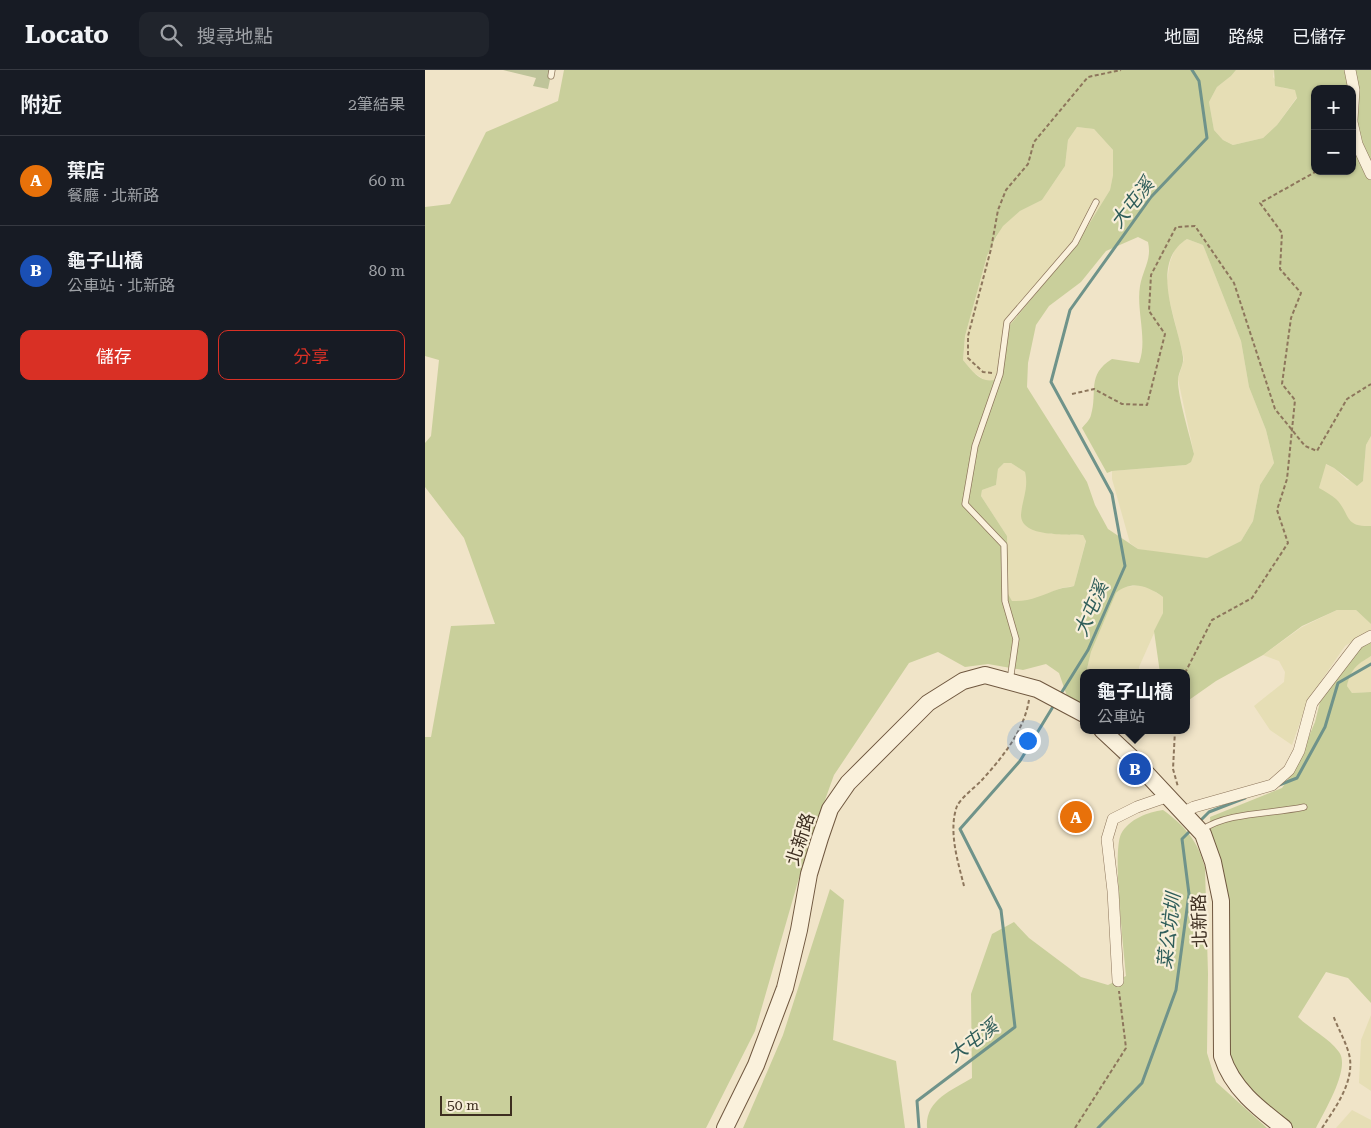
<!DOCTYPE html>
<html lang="zh-TW">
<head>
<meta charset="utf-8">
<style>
	:root { --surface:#171b24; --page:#20242c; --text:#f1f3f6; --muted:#9ea1a6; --line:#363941; --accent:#d93025 }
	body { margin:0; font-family:"Roboto Serif","Noto Sans TC",serif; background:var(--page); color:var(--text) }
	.controls { position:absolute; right:15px; top:15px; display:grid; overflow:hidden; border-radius:10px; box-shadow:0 1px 4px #0004 }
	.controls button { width:45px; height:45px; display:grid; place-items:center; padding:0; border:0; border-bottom:1px solid var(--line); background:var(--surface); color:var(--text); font:25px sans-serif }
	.scale { position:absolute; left:15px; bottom:12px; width:72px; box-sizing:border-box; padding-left:5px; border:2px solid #3d2e20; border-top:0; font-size:14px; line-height:18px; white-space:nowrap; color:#3d2e20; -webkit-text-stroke:4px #f7eed8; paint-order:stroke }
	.you { position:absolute; left:602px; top:670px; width:18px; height:18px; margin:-12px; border:4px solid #fff; border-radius:50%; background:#1a73e8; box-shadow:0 0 0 8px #1a73e833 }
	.badge { display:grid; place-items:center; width:32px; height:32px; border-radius:50%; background:var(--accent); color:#fff; font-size:16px; font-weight:700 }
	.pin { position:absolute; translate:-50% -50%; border:2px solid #fff; box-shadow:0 1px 5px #0006 }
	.popup { position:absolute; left:655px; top:599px; width:110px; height:65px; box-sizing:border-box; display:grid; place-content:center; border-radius:10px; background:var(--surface); filter:drop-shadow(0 1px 4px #0005); font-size:16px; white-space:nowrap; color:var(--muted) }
	.popup b { font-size:19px; color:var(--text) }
	.popup::after { content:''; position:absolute; left:50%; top:100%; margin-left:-10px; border:10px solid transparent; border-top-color:var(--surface) }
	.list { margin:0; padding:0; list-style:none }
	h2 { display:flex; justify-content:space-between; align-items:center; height:65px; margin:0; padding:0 20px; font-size:21px }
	h2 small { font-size:16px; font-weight:400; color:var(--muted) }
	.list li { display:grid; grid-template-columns:32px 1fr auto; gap:15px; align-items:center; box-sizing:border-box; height:90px; padding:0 20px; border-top:1px solid var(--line) }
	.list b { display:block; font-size:19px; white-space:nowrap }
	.list p { margin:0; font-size:16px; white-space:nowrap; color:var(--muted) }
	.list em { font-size:16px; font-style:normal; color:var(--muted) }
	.actions { display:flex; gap:10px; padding:15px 20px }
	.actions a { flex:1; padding:11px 0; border:1px solid var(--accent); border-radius:10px; text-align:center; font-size:18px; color:var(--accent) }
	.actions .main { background:var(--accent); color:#fff }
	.icon { flex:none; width:28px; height:28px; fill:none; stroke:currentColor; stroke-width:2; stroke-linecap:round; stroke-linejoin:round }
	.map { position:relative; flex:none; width:946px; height:1058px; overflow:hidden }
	header { display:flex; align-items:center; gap:30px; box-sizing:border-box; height:70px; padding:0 25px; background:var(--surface); border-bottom:1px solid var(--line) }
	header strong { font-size:24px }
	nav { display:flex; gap:28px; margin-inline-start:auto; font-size:18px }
	.search { width:350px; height:45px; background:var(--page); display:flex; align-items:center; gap:12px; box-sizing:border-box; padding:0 18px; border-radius:10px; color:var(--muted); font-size:19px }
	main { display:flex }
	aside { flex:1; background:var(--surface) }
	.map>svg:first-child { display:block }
	.farmland { fill:#e6deb5 }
	.green { fill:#c9cf9b; fill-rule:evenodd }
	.cemetery { fill:#bfc49a }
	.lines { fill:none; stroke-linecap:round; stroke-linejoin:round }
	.stream { stroke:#6f938a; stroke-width:3 }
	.service-casing { stroke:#8d765c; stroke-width:7 }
	.minor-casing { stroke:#8d765c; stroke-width:12 }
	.secondary-casing { stroke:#6f573f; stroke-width:18 }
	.path { stroke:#8d765c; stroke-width:2; stroke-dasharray:4 2.5; stroke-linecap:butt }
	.service { stroke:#faf1dc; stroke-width:5.5 }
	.minor { stroke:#faf1dc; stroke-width:11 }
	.secondary { stroke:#faf1dc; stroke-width:16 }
	.labels { text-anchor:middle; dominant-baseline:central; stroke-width:4.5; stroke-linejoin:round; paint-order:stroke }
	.street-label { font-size:18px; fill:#3d2e20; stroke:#f7eed8 }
	.water-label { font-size:19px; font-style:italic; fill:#2f5d5a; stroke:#f7eed8 }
</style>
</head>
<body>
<header>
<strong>Locato</strong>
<div class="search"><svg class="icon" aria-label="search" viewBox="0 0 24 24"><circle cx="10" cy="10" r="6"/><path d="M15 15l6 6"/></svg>搜尋地點</div>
<nav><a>地圖</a><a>路線</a><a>已儲存</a></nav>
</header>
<main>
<aside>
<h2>附近<small>2筆結果</small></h2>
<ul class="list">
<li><span class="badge" style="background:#e8710a">A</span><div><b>葉店</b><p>餐廳 · 北新路</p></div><em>60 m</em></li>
<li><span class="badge" style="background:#1a4fb4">B</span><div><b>龜子山橋</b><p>公車站 · 北新路</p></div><em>80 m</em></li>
</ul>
<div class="actions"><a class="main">儲存</a><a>分享</a></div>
</aside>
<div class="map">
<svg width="946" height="1058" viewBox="0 0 946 1058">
	<rect width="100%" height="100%" fill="#f0e4c8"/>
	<!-- farmland -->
	<g class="farmland">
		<polygon points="811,0 849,0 848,7 858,18 871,20 872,27 852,55 838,68 808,75 798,70 789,60 784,32 792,17 806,6"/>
		<polygon points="652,57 669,59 688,80 688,105 685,120 651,175 585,255 577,307 567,312 561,311 548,302 538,290 540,266 562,186 577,156 595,141 617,130 640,96 643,70"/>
		<polygon points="762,169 778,175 816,271 824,317 841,360 849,393 835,415 828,451 816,471 782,488 735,483 713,479 705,473 687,409 687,401 761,395 769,384 753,309 759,289 741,217 745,192 751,176"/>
		<polygon points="946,366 946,456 935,456 926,453 894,418 900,394 909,398 922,410 938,411 941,375"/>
		<polygon points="579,393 586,393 600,402 622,463 658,465 661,470 649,516 636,518 608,530 597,532 587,531 582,524 582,466 556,426 557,420 571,415 573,399"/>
		<polygon points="720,515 738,527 738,543 714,597 714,603 661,603 666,582 691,523 698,517"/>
		<polygon points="912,540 931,540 946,554 946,560 920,576 883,630 867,675 845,660 829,636 859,612 860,602 854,591 838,585 877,557"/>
		<polygon points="946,586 946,622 927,623 922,616 925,602 930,595"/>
		<polygon points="946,945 946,1021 934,1013 936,970"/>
		<polygon points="927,1040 946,1050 946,1058 911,1058"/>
	</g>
	<!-- green -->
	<g class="green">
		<path d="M139 0H811L806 6 792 17 784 32 789 60 798 70 808 75 838 68 852 55 872 28 870 20 850 16 849 0H946V366L941 375 938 411 932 416 909 398 901 394 894 418C900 421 906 425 911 429 926 444 918 457 946 456V554L931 540H912L877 556 838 585 791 611 764 630 761 648V603H735L729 561 738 543V527C723 516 706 510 691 523L666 582 661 603H659V640L643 629 634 603 621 594 598 600 563 594 540 597 513 582 484 593 409 705 382 780 330 961 281 1058H0V667H6L26 556 70 554 39 468 0 417V373L6 366 14 290 0 286V137L25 134 61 62 133 31ZM890 19H927V101H890ZM652 57 669 59 688 80V105L685 120 651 175 585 255 577 307C558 317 550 304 538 290L540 266 562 186 571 167 578 156 595 141 617 130 640 96 643 70ZM713 167 723 172C727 190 718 199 715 216 711 241 723 270 714 293L687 289C661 305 673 322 666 345 665 350 660 354 657 358L682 403 687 401 761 395 766 392 769 384C765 366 752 325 753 309 754 301 759 294 758 287 753 252 723 193 762 169L778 175 816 271 824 317 841 360 849 393 835 415 828 451 816 471 782 488 713 479 683 459 670 435 662 412 602 317 603 293 611 255 624 236 656 212 681 181ZM579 393H586L600 402C604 418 597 430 596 445 596 468 643 464 658 465L661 471 649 516C644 518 639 517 634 519 617 525 605 532 587 531L583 524 582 466 556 426 557 420 571 415 573 399Z"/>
		<path d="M946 571V586C931 595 926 599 922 616L927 623 946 622V933L923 908 901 902 873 947C885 959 904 968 914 982 926 998 899 1042 891 1058H866L816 1012 807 995 803 978 794 787 786 762 785 747 857 718 871 697 890 652 895 632 931 581Z"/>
		<path d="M738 740C759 755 774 772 780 798L783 904 782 983 791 1012 842 1058H502C500 1030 526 1021 547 1008L546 924 567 864 589 852 604 868 656 907 683 915 701 906C699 880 687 783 696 764 704 749 723 742 738 740Z"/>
		<polygon points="405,819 419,830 408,970 471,991 480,1058 318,1058 358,965"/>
	</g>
	<!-- cemetery -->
	<polygon class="cemetery" points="78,0 127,0 123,19 108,16 111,8"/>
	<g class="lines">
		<!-- stream -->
		<g class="stream">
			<polyline points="635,625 663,580 700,496 687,424 626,312 645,240 726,127 782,68 774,11 767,0"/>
			<polyline points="854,715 872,708 900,657 913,613 946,594"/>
			<polyline points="773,753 784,742 820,728"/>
			<polyline points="494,1058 492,1031 590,957 576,840 535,759 595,691 629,635"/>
			<polyline points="673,1058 717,1013 751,920 764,824 757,769 767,759"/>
		</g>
		<defs>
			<g id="service">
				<polyline points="126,6 127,0"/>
				<polyline points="585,611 591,569 580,531 579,475 540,434 550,376 575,304 582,252 650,173 671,132"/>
				<path d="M777 760C802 742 847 744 879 737"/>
			</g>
			<g id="minor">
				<polyline points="925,0 929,20 927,50"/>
				<polyline points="927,52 932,74 946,104"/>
				<polyline points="759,742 769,737 847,715 864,700 874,681 887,633 933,573 946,566"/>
				<polyline points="693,911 688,821 682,769 688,749 712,737 744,726"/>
			</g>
			<g id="secondary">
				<path d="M677 660 707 688 778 764 788 792 796 831 797 986C807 1018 833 1038 859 1058"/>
				<polyline points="300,1058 331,995 360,918 374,860 384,804 395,768 405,739 423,713 503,633 538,611 560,605 612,619 659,644"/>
			</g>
		</defs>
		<!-- service casing -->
		<use href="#service" class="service-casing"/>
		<!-- minor casing -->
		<use href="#minor" class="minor-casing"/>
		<!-- secondary casing -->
		<use href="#secondary" class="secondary-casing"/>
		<!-- path -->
		<g class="path">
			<polyline points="567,303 558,302 543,288 543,266 566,179 573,140 581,120 603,94 609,72 663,7 696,0"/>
			<polyline points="647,324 669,319 697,334 722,335 740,264 724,241 726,205 751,157 770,156 809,213 850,339 880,376 892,381 922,329 946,314"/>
			<polyline points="760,603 787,550 827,528 863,473 852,440 862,409 870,330 857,314 866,248 876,223 855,199 857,163 835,133 892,101"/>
			<polyline points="750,660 748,699 753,717"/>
			<path d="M539 816C533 792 523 761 532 736 536 728 549 718 556 711 577 688 599 661 604 630"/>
			<polyline points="650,1058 701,978 694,921"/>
			<path d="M897 1058C910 1038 928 1014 925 989 923 975 913 959 908 945"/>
		</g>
		<!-- service -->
		<use href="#service" class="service"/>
		<!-- minor -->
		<use href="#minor" class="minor"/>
		<!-- secondary -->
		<use href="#secondary" class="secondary"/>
	</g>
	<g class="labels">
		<!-- street labels -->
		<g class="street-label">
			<text transform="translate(375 769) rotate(-72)">北新路</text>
			<text transform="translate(774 851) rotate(-92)">北新路</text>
		</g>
		<!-- water labels -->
		<g class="water-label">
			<text transform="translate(707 133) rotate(-52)">大屯溪</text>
			<text transform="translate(666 539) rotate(-67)">大屯溪</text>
			<text transform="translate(744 861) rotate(-83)">菜公坑圳</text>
			<text transform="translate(548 971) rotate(-37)">大屯溪</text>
		</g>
	</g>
</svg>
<div class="controls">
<button>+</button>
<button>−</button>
</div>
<div class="scale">50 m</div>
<div class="you"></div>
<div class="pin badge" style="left:651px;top:747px;background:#e8710a">A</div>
<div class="pin badge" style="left:710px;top:699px;background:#1a4fb4">B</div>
<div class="popup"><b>龜子山橋</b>公車站</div>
</div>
</main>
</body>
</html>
